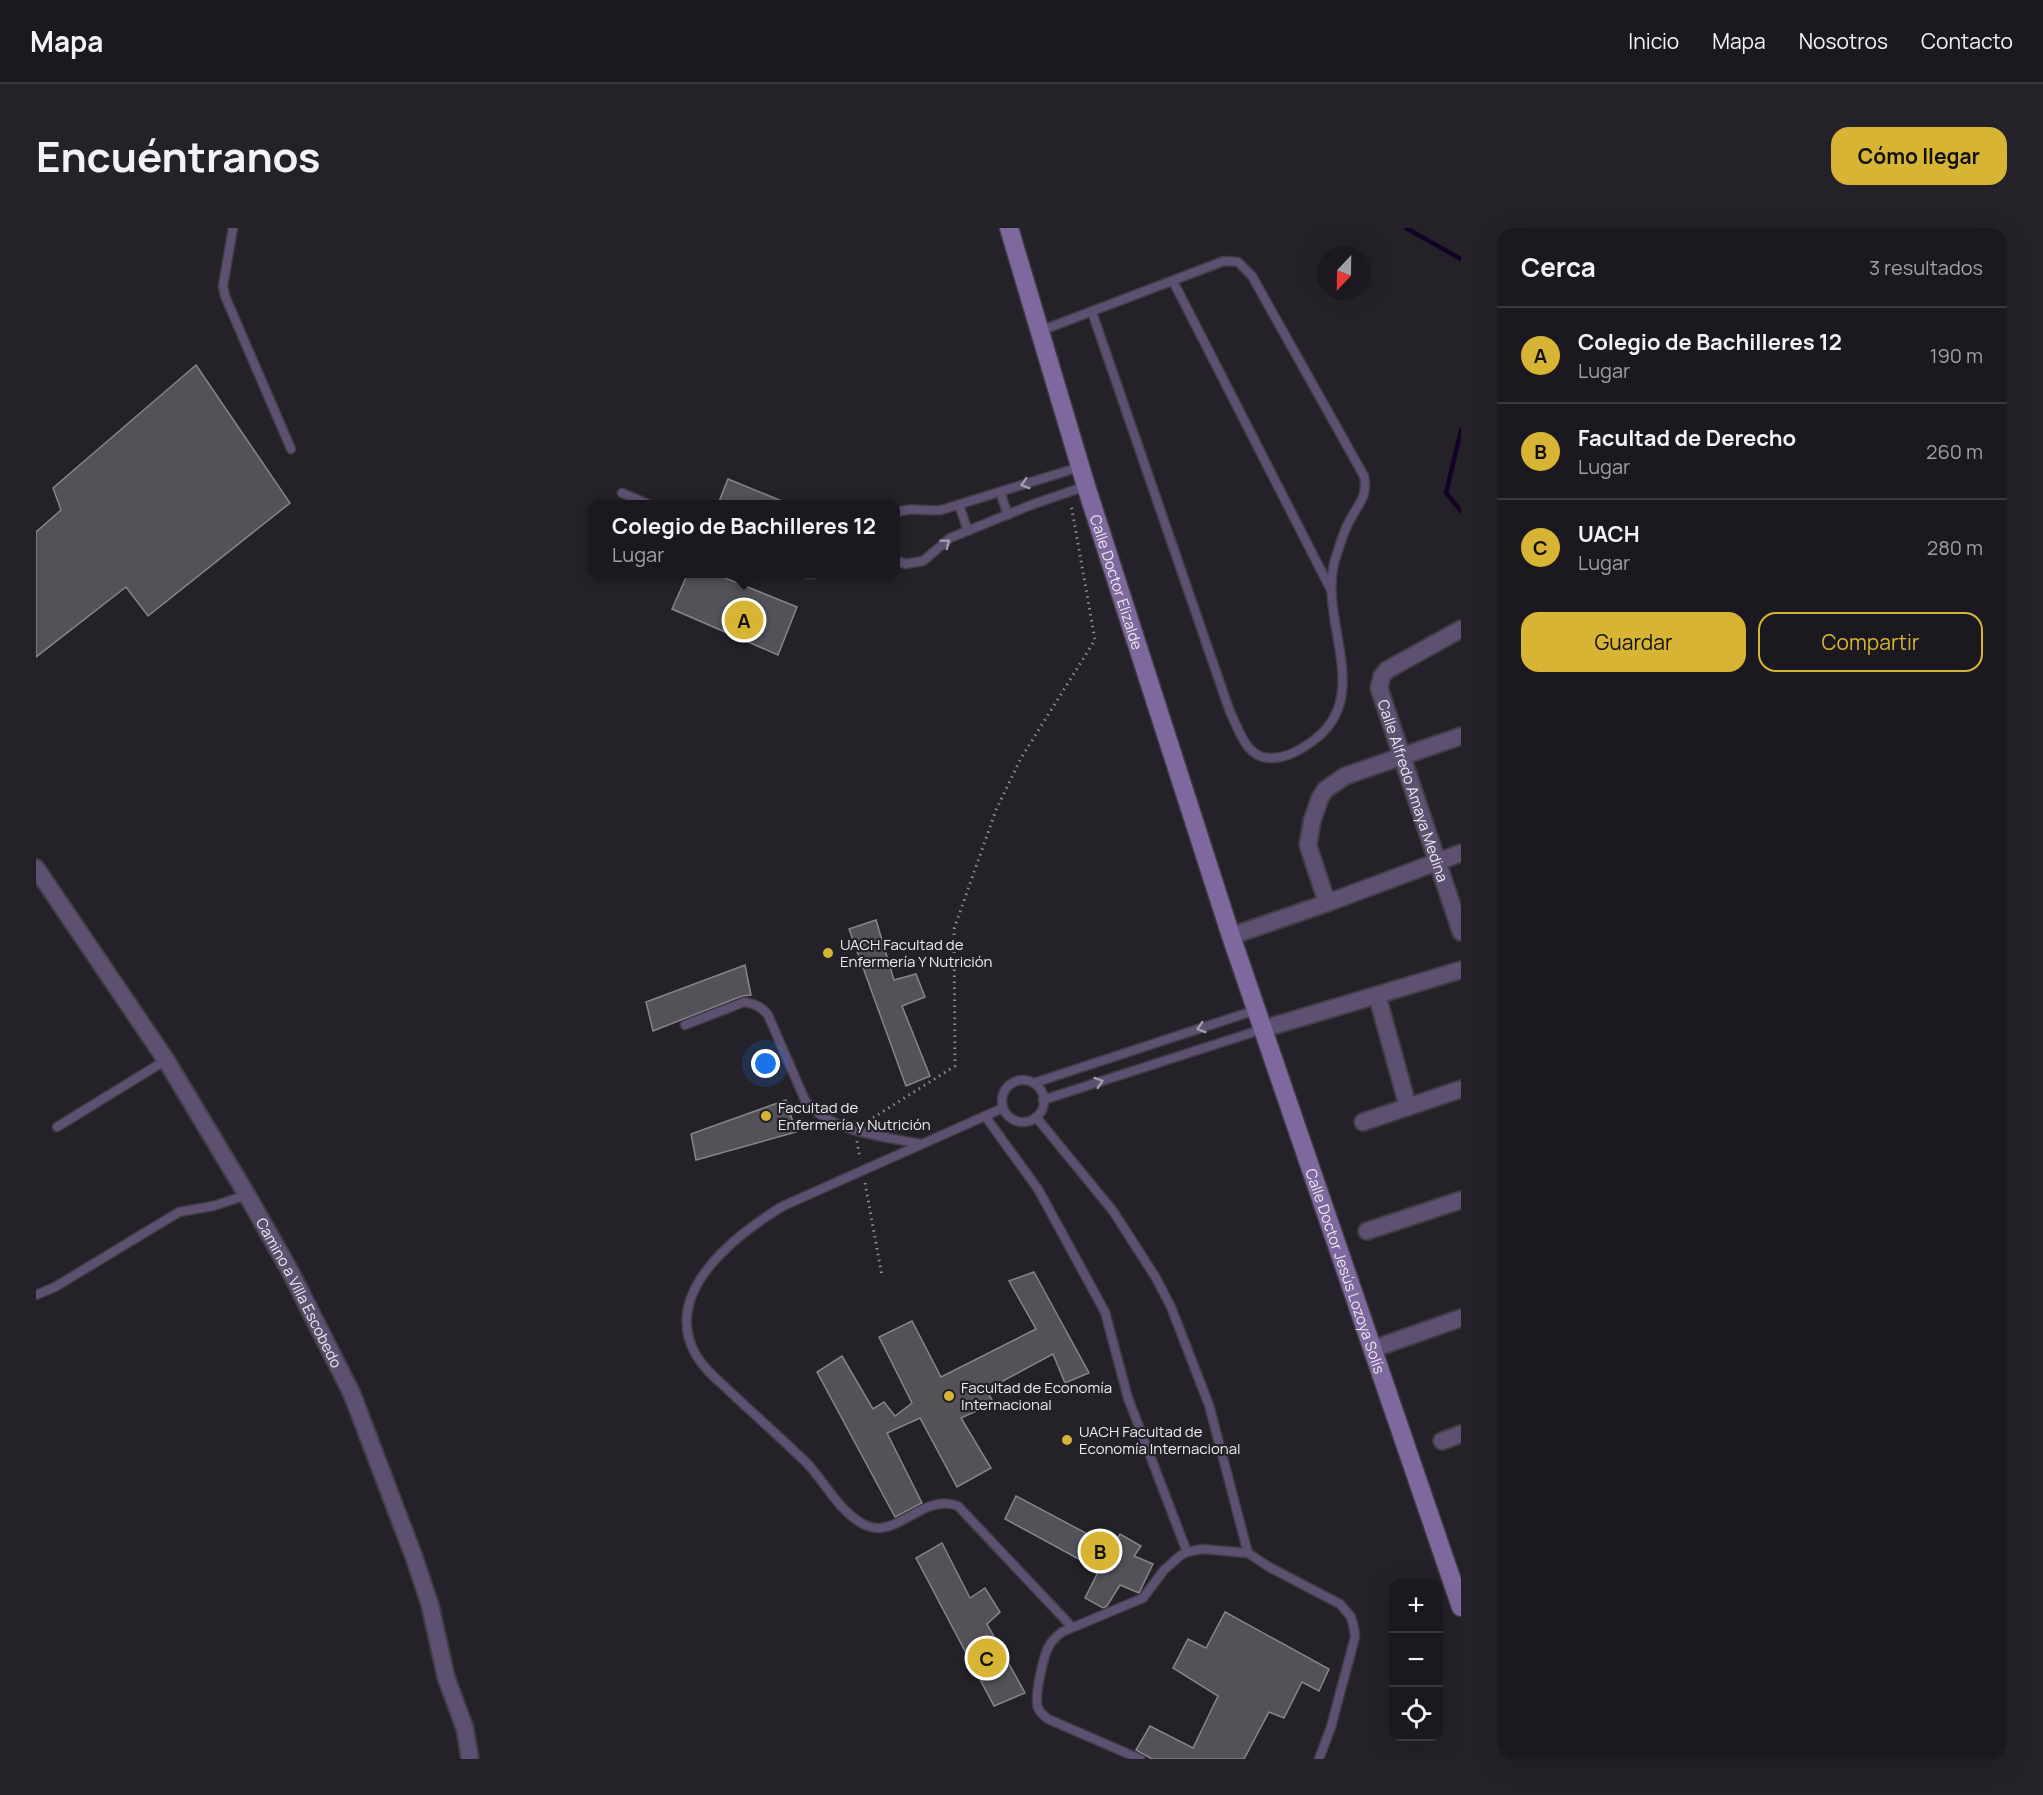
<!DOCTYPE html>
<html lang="es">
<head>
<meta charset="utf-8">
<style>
	:root { --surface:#1b191f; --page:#242228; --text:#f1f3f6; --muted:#a0a0a4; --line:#39383d; --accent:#d7b434 }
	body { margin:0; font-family:Manrope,sans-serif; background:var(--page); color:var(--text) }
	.controls { position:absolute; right:18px; bottom:18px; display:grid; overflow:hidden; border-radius:12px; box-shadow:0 6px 24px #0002 }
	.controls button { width:54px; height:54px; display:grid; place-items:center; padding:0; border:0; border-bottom:2px solid var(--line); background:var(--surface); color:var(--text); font:30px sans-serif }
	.compass { position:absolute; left:1281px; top:18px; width:54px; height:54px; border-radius:50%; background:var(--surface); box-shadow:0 6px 24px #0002; rotate:202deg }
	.you { position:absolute; left:730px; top:836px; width:21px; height:21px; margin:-15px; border:4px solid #fff; border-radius:50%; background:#1a73e8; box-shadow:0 0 0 9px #1a73e833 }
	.badge { display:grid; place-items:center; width:39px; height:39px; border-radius:50%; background:var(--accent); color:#111; font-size:20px; font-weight:700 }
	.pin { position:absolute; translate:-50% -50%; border:3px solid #fff; box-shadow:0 2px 6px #0006 }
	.popup { position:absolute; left:552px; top:272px; width:312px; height:78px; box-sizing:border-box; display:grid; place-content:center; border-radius:12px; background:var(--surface); filter:drop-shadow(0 2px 4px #0005); font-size:20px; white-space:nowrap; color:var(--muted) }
	.popup b { font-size:22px; color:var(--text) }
	.popup::after { content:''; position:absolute; left:50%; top:100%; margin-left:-12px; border:12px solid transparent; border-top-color:var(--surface) }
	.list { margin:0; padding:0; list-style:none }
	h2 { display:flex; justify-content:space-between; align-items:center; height:78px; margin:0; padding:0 24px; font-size:26px }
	h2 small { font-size:20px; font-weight:400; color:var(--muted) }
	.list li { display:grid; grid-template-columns:39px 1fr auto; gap:18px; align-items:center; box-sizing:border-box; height:96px; padding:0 24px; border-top:2px solid var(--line) }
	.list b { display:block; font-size:22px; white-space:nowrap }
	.list p { margin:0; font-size:20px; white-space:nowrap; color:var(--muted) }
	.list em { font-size:20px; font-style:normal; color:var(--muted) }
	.actions { display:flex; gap:12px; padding:18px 24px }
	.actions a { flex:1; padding:14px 0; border:2px solid var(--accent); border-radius:18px; text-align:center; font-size:21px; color:var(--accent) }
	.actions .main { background:var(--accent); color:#111 }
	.icon { flex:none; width:33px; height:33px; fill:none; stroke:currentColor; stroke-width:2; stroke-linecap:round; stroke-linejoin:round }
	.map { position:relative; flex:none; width:1425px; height:1531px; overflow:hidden; border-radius:18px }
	header { display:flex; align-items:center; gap:36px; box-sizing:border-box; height:84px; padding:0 30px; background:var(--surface); border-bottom:2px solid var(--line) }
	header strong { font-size:28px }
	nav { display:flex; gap:33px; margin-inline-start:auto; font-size:21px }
	.intro { display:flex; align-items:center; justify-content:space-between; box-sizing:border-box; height:144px; padding:0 36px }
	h1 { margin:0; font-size:42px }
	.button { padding:15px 27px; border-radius:18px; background:var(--accent); color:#111; font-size:21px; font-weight:700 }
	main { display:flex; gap:36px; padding:0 36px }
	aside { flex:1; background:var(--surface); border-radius:18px; box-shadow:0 6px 24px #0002 }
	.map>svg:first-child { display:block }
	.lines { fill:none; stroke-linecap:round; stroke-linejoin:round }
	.stream { stroke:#130225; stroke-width:4.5 }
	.building { fill:#545159; stroke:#87848d; stroke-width:1.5 }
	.lane-casing { stroke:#403d45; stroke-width:11 }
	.street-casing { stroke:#403d45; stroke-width:20 }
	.secondary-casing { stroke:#403d45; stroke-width:21 }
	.path { stroke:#8e8c93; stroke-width:3; stroke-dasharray:1.5 4.5; stroke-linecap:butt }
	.lane { stroke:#5d5071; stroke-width:8 }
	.street { stroke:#5d5071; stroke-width:16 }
	.secondary { stroke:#7e689d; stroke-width:18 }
	.oneway { stroke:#a49db0 }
	.poi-dot { fill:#d7b434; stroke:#242129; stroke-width:2 }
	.labels { text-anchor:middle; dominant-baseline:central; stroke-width:4.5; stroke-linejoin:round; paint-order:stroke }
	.street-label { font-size:15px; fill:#ebeaef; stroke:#242129 }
	.poi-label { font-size:15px; fill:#ebeaef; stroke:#242129; text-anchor:start }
</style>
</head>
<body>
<header>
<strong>Mapa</strong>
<nav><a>Inicio</a><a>Mapa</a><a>Nosotros</a><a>Contacto</a></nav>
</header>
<div class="intro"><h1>Encuéntranos</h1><a class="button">Cómo llegar</a></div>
<main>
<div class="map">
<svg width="1425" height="1531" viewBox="0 0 1425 1531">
	<rect width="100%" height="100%" fill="#242129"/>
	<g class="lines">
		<!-- stream -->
		<g class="stream">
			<polyline points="1370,0 1425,31"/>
			<polyline points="1425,202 1410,265 1425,283"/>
		</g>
	</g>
	<!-- building -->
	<g class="building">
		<polygon points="160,137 254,275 112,388 90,359 0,429 0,304 25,282 17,260"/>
		<polygon points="692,251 753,276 682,276"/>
		<polygon points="652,345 677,345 761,379 742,427 636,381"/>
		<polygon points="840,692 858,752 880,746 889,769 866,778 894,848 870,858 813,701"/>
		<polygon points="709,737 715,767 706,768 617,803 610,774"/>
		<polygon points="750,872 760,904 660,932 655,906"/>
		<polygon points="998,1044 1053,1145 1029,1155 1017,1126 950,1162 958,1175 925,1190 955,1240 921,1259 884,1190 851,1205 886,1275 859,1289 781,1144 806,1128 837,1181 848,1174 859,1188 876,1175 843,1109 876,1093 905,1149 1000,1101 973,1053"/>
		<polygon points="980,1268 1076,1319 1084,1306 1105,1318 1098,1328 1117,1336 1103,1365 1084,1357 1071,1378 1067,1380 1049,1370 1063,1342 969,1291"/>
		<polygon points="906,1315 934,1370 949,1360 964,1384 951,1396 989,1465 958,1478 880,1330"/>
		<polygon points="1189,1384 1293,1441 1283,1463 1266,1454 1248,1490 1233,1484 1208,1531 1116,1531 1100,1522 1114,1498 1157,1520 1182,1468 1137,1440 1152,1411 1170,1420"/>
	</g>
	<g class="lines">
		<defs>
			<g id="lane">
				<polyline points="197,0 187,58 189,68 255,221"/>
				<polyline points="1137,53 1295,362"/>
				<path d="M1004 103 1188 33 1202 34 1216 48 1328 248C1332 267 1324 274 1315 290 1308 302 1303 319 1299 332 1281 393 1341 470 1274 515 1261 524 1248 531 1232 530 1209 528 1203 501 1194 484L1056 84"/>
				<polyline points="964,264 972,287"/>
				<polyline points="586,265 612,276"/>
				<polyline points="923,277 932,303"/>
				<path d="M860 285C873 278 890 284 905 282L1044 239"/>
				<polyline points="860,332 869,336 887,333 914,310 995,277 1050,258"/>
				<polyline points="771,346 778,346"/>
				<path d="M649 797 708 774C719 776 725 778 732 787L769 872C795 905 846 908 885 916"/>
				<circle cx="987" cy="873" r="21"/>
				<polyline points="998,855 1220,782"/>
				<polyline points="1007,872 1227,801"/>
				<path d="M967 880 747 978C701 1006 624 1064 660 1127 667 1139 677 1148 687 1157 710 1179 734 1200 757 1222 763 1228 771 1234 776 1241 792 1260 806 1286 829 1297 861 1312 887 1264 922 1278L1036 1399"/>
				<polyline points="949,888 1002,961 1069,1084 1092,1170 1151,1324"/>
				<polyline points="1000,889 1077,983 1120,1050 1135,1079 1173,1177 1212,1325 1233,1339 1304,1376 1315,1389 1318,1400 1319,1409 1295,1499 1283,1531"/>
				<polyline points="21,899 130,832"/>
				<polyline points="0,1067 19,1059 143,984 177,978 211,967"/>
				<path d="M1104 1531 1012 1491C1008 1488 1004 1485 1002 1480 998 1470 1007 1428 1013 1418 1016 1412 1021 1408 1026 1404L1107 1370 1128 1342 1145 1327 1151 1324 1166 1321 1212 1325"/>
			</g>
			<g id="street">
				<path id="s1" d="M1425 401 1351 442 1346 448 1343 460 1425 704"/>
				<path id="s2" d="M0 640 130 832 211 967 254 1043 316 1166 378 1329 394 1377 410 1449 429 1501 434 1531"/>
				<polyline points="1291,675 1272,617 1276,593 1284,570 1289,562 1296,557 1309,548 1425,508"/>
				<polyline points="1195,708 1291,675 1425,625"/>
				<polyline points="1341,767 1372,879"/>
				<polyline points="1227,801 1425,742"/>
				<polyline points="1327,894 1425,861"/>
				<polyline points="1331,1003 1425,972"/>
				<polyline points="1337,1121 1425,1090"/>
				<polyline points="1406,1213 1425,1206"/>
			</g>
			<g id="secondary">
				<path id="s3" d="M973 0 1050 258 1195 708 1425 1379"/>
			</g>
		</defs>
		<!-- lane casing -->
		<use href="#lane" class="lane-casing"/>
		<!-- street casing -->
		<use href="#street" class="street-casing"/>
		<!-- secondary casing -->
		<use href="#secondary" class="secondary-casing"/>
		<!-- path -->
		<g class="path">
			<polyline points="832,893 919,838 918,701 960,582 985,530 1059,412 1035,276"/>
			<polyline points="821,913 824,931"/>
			<polyline points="829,955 846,1048"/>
		</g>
		<!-- lane -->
		<use href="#lane" class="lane"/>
		<!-- street -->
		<use href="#street" class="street"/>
		<!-- secondary -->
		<use href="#secondary" class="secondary"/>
	</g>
	<!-- one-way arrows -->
	<defs><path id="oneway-chevron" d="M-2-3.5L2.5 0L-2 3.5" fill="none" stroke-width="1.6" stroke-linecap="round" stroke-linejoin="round" transform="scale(1.5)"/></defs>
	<g class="oneway">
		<use href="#oneway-chevron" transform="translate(989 256) rotate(163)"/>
		<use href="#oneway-chevron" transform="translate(910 315) rotate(-37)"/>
		<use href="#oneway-chevron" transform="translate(1165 800) rotate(162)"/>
		<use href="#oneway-chevron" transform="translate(1063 854) rotate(-18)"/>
	</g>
	<!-- markers -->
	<g class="poi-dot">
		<circle cx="792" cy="725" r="6"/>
		<circle cx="730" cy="888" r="6"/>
		<circle cx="913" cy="1168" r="6"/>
		<circle cx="1031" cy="1212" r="6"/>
	</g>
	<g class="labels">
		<!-- street labels -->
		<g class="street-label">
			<text stroke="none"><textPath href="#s3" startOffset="370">Calle Doctor Elizalde</textPath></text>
			<text stroke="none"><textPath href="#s1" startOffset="213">Calle Alfredo Amaya Medina</textPath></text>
			<text stroke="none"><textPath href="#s3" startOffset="1096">Calle Doctor Jesús Lozoya Solís</textPath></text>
			<text stroke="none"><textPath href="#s2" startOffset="500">Camino a Villa Escobedo</textPath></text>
		</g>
		<!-- poi labels -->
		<g class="poi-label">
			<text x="804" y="716">UACH Facultad de<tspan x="804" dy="17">Enfermería Y Nutrición</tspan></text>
			<text x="742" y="879">Facultad de<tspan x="742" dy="17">Enfermería y Nutrición</tspan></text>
			<text x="925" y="1159">Facultad de Economía<tspan x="925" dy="17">Internacional</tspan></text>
			<text x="1043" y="1203">UACH Facultad de<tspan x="1043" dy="17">Economía Internacional</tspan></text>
		</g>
	</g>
</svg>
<div class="controls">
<button>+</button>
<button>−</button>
<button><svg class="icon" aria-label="locate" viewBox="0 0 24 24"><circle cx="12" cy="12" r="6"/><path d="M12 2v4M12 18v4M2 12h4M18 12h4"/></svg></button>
</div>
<svg class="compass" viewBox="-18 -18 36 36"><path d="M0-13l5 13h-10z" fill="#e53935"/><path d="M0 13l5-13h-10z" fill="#a0a0a4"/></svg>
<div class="you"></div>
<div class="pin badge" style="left:708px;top:392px">A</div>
<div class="popup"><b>Colegio de Bachilleres 12</b>Lugar</div>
<div class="pin badge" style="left:1064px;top:1323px">B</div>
<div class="pin badge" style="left:951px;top:1430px">C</div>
</div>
<aside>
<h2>Cerca<small>3 resultados</small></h2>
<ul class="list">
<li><span class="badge">A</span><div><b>Colegio de Bachilleres 12</b><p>Lugar</p></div><em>190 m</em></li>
<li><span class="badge">B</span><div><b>Facultad de Derecho</b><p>Lugar</p></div><em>260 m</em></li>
<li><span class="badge">C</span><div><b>UACH</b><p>Lugar</p></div><em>280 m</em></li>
</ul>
<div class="actions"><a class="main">Guardar</a><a>Compartir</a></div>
</aside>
</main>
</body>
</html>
